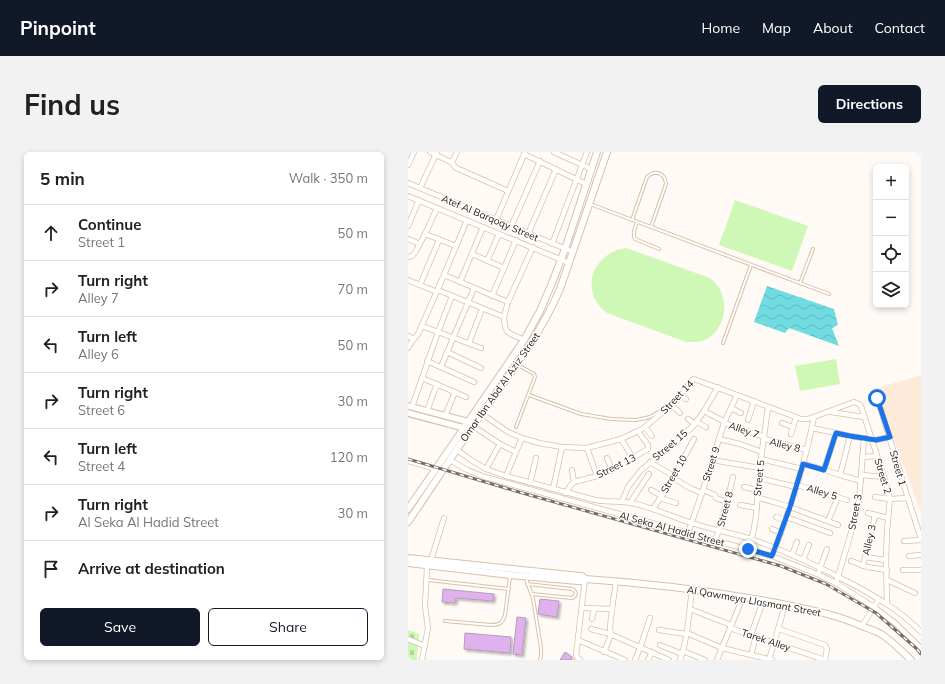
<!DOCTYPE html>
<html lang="en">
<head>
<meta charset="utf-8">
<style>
	:root { --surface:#fff; --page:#f2f2f2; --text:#202124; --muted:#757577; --line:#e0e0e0; --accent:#111827 }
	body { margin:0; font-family:Mulish,sans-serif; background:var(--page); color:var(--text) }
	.controls { position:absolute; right:12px; top:12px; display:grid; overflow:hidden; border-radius:6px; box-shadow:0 2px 6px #0003 }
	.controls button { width:36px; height:36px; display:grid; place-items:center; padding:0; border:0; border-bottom:1px solid var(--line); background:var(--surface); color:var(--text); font:20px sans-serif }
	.stop { position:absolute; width:12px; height:12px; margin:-9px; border:3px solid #1a73e8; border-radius:50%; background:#fff }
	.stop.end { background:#1a73e8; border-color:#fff; box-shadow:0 1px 4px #0008 }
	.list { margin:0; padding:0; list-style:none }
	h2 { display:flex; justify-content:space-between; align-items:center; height:52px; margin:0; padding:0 16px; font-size:17px }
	h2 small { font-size:13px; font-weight:400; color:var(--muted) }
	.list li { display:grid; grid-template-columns:26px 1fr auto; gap:12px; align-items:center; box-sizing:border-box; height:56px; padding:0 16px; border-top:1px solid var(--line) }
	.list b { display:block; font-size:15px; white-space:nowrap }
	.list p { margin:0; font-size:13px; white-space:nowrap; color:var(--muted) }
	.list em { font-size:13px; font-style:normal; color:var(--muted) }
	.actions { display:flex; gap:8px; padding:12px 16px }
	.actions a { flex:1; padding:9px 0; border:1px solid var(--accent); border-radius:6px; text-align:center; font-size:14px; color:var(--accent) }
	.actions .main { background:var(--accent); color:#fff }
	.icon { flex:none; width:22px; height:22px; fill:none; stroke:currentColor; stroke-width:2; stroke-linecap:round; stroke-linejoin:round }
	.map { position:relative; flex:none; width:513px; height:508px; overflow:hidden; border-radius:6px }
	header { display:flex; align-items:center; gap:24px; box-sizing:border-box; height:56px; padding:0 20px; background:var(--accent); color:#fff }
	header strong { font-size:19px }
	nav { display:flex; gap:22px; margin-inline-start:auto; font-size:14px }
	.intro { display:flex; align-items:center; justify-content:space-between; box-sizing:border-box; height:96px; padding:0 24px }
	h1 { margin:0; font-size:28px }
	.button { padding:10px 18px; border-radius:6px; background:var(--accent); color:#fff; font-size:14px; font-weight:700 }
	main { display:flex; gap:24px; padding:0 24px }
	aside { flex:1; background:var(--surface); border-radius:6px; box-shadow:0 2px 6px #0003 }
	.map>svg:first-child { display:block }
	.built { fill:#fdead8 }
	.grass { fill:#cff7b5 }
	.cemetery { fill:url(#cemetery-stones) }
	.water { fill:url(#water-waves) }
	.building { fill:#e1b1ee; stroke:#b29db7; filter:url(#shadow) }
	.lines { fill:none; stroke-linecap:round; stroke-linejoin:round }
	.service-casing { stroke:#d9c0a8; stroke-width:4 }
	.minor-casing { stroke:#d9c0a8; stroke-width:6 }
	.tertiary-casing { stroke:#d9c0a8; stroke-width:8 }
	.secondary-casing { stroke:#d9c0a8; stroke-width:8 }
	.service { stroke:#fff; stroke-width:2 }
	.minor { stroke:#fff; stroke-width:4.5 }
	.tertiary { stroke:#fff; stroke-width:5.5 }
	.secondary { stroke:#fff; stroke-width:6 }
	.rail-casing { stroke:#756e66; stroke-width:3 }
	.rail { stroke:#fff; stroke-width:1.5; stroke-dasharray:4.5; stroke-linecap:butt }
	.route { stroke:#1a73e8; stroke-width:5 }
	.labels { text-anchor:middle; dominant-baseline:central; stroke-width:3; stroke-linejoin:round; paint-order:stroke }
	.street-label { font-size:10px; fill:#221910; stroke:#fff }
</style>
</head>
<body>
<header>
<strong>Pinpoint</strong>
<nav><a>Home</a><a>Map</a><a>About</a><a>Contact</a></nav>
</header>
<div class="intro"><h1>Find us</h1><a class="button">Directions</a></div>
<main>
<aside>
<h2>5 min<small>Walk · 350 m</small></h2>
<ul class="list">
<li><svg class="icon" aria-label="ahead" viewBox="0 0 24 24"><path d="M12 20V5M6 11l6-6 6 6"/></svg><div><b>Continue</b><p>Street 1</p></div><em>50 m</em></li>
<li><svg class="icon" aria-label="right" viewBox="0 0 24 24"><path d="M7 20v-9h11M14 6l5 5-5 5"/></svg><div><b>Turn right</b><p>Alley 7</p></div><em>70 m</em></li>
<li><svg class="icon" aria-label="left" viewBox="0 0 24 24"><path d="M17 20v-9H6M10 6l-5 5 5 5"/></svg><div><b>Turn left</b><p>Alley 6</p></div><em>50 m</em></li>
<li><svg class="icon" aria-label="right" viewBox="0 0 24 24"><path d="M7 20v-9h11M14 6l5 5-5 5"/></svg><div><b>Turn right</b><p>Street 6</p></div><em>30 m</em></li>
<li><svg class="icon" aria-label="left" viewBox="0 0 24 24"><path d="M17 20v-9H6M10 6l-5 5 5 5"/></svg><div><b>Turn left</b><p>Street 4</p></div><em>120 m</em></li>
<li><svg class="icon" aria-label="right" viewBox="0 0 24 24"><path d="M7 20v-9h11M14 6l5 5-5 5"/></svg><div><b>Turn right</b><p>Al Seka Al Hadid Street</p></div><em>30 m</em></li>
<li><svg class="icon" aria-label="arrive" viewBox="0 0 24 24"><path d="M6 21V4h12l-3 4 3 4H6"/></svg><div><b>Arrive at destination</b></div></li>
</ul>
<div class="actions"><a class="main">Save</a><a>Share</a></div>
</aside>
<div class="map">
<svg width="513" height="508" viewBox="0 0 513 508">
	<defs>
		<pattern id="cemetery-stones" width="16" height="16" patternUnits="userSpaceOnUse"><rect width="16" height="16" fill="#cff7b5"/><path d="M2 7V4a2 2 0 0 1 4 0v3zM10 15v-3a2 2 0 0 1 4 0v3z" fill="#b1d39b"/></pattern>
		<pattern id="water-waves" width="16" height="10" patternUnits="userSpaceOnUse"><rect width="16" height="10" fill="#70dbe0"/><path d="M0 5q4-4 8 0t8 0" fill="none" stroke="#61bbbf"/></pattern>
		<filter id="shadow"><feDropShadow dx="2" dy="2" stdDeviation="1" flood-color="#0004"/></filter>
	</defs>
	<rect width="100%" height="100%" fill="#fffaf5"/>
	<!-- built -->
	<polygon class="built" points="513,223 513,360 467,237"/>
	<!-- grass -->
	<g class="grass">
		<polygon points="327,48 400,74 384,119 311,93"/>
		<path d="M218 96 302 126C322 141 321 173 299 187 292 191 285 190 278 190L199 161C178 146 178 117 201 102 203 101 206 99 209 98 212 97 215 97 218 96Z"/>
		<polygon points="428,207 432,232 392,239 387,214"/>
	</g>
	<!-- cemetery -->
	<polygon class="cemetery" points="0,478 11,482 9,508 0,508"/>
	<!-- water -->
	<polygon class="water" points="359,134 426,157 430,173 424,176 431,194 381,176 377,181 346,170"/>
	<!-- building -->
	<g class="building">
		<polygon points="35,437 86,442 85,449 48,446 47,451 34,450"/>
		<polygon points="132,447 151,449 149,465 130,462"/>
		<polygon points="109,465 118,466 114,503 105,502"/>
		<polygon points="57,481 103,485 102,501 56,497"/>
		<polygon points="157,500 164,505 162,508 152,508"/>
	</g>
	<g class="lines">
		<defs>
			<g id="service">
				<polyline points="182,52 421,142"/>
				<path d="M224 68 239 25C247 17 257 21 258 32L243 75"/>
				<path d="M229 70C227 76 224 81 227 87L251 97"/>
				<polyline points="392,131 405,97"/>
				<polyline points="315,191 343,113"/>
				<polyline points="121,243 173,262 203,267 228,268 242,265 254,258"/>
				<polyline points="108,275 127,225 126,222 110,213"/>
				<path d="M118 425C119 433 123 439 125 446L133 496V504L132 508"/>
				<polyline points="20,428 101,437"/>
				<polyline points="119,432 164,437 166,438 168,441 167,444 164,446 124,442"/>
				<path d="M37 469 83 473C91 473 95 471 97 463L102 425"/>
			</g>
			<g id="minor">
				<polyline points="22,0 43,10 48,16 53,18 100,39"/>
				<polyline points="146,0 183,17"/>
				<polyline points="116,2 178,32"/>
				<polyline points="44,10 49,0"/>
				<polyline points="0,13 6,0"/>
				<polyline points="0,31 165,100"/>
				<polyline points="12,36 29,0"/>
				<polyline points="0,44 161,111"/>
				<polyline points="88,68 117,0"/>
				<polyline points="0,74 11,48"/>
				<polyline points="103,75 132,9"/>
				<polyline points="17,82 48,94"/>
				<polyline points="120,82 148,17"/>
				<polyline points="0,87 12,92"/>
				<polyline points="144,92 179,0"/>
				<polyline points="64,102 96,116"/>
				<polyline points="0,105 4,104 8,99 17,82 29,56"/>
				<polyline points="79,109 91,82"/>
				<polyline points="36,123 100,150"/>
				<polyline points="0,128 29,140"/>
				<polyline points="52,130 75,75"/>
				<polyline points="12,133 31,88"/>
				<polyline points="30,138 96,165"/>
				<polyline points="84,144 108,88"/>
				<polyline points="14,174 73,196"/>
				<polyline points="0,184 6,187"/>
				<polyline points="116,188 103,182 99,179 97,175 96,165 100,150 125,95"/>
				<polyline points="61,191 74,157"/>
				<polyline points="0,196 4,189 10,182 36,123 59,68"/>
				<polyline points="39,200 73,216"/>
				<polyline points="19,209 66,230"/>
				<polyline points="33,215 66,136"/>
				<polyline points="14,226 58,245"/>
				<polyline points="273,244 278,247"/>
				<path d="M469 246C484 292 497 340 513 386"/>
				<polyline points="264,253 272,261"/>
				<polyline points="4,255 30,180 44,144"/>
				<polyline points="323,256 333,261"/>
				<polyline points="19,259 29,232"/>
				<polyline points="296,259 317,270"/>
				<polyline points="423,260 456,265"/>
				<polyline points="74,262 100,280 114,286 131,291 154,295 179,296 213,287 230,279 237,275 270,247 284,228 286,227 393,267 400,267 446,250 451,252 453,254 476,325 482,347 479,379 478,408 479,452"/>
				<polyline points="37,264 47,240"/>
				<polyline points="280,267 287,272"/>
				<polyline points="340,268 346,249"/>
				<polyline points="289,270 298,275"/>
				<polyline points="316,271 356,285"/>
				<polyline points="374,271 385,275"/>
				<polyline points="65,274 92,292 108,300"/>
				<polyline points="237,275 244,284"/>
				<polyline points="404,276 442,284 468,288 482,285"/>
				<polyline points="383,282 388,265"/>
				<polyline points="213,287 225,306"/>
				<polyline points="311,287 332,292 354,300"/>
				<polyline points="356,287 399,298"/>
				<polyline points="179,296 189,324"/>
				<path d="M49 298 63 308 78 317 98 324 187 348C199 350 211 349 223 351 244 355 264 365 284 371 304 378 326 381 346 388 380 400 414 416 446 433 470 446 494 460 513 480"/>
				<polyline points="454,305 469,304"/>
				<polyline points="199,306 204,318"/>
				<polyline points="353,307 394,317"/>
				<polyline points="42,308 59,318 77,325 280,381 364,404 409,422 428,431 466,455 487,471 513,496"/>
				<polyline points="304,308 352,316"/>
				<polyline points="0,309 28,317"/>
				<polyline points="242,310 266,324"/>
				<polyline points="395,311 432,323 453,329"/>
				<polyline points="78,317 92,292"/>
				<polyline points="164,318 166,330"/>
				<polyline points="416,318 428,281"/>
				<polyline points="432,323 442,284"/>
				<polyline points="453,323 476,325"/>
				<polyline points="98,324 108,300 114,286"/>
				<polyline points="265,326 282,336 294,341"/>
				<polyline points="351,326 388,335"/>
				<polyline points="122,331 128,306"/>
				<polyline points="389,333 439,348"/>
				<polyline points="336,335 350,338"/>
				<polyline points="145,337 154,295"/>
				<polyline points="243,338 254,344"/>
				<polyline points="295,338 307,343 308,346 319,350"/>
				<polyline points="158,341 162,334 166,330 189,324 204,318 240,297 240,293 230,279"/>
				<polyline points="349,345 382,355 430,373"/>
				<polyline points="467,345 482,347 499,346"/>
				<polyline points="252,346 268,351"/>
				<polyline points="214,350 220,335 233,318 266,292 287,272 296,259 310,235"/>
				<polyline points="222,351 241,322"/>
				<polyline points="332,353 349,356"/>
				<polyline points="245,357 265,326 286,287"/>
				<polyline points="460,361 480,366"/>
				<polyline points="368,365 377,368"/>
				<polyline points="378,365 422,381"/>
				<polyline points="420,369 430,345"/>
				<polyline points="364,377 373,381"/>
				<polyline points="280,381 294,341 311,287 316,271 329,243"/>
				<path d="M307 389C315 368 320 346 325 325"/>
				<polyline points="496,389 513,388"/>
				<path d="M340 397C349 375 349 350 351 326 353 302 357 279 360 255"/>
				<polyline points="384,403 389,390"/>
				<path d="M364 404C382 358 397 312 406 265"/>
				<polyline points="501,404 513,403"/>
				<polyline points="457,405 478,408"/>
				<polyline points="395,408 401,393"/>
				<polyline points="443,409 459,415 479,418"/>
				<polyline points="455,414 467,363"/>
				<polyline points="495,418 513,418"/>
				<polyline points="411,419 419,397"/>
				<polyline points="479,428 507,441"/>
				<polyline points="428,431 448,364 451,350 456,286"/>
				<polyline points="174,456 204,457"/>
				<polyline points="282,457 323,473"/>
				<polyline points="184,467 186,457"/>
				<polyline points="454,474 471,447"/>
				<polyline points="322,476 417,508"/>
				<polyline points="183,477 202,482 261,508"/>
				<polyline points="371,477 417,493 419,497 417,508"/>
				<polyline points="251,478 278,482"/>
				<polyline points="279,481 314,496 364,508"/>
				<polyline points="343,483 355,449"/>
				<polyline points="0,487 17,494"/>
				<polyline points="170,488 217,508"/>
				<polyline points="252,493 274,502"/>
				<polyline points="275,499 297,508"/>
				<polyline points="196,500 203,483 202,475 204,457 208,429"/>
				<polyline points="343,503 348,484"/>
				<polyline points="14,508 20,476 17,454 19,416 23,408 36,366"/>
				<polyline points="172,508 169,505 168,503 177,427"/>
				<polyline points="227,508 232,496 242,466"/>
				<polyline points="240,508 244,500"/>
				<path d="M272 508C280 485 281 461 284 437"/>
				<polyline points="309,508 335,445"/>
				<polyline points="361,508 377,453"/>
			</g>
			<g id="tertiary">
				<polyline points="0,254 61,270"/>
				<polyline points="0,261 56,276"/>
			</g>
			<g id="secondary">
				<polyline points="0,357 56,276 116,188 132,159 144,131 157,97 189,0"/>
				<path d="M0 370C22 338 43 305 65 274 97 228 130 188 152 137L199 0"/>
				<path d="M0 406 172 424H174L177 427C241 431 305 439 369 451 399 457 428 462 456 475 462 477 468 479 473 482 484 489 494 499 503 508"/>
				<polyline points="0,411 102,423 170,429 174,429 177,427"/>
			</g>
		</defs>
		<!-- service casing -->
		<use href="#service" class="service-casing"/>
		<!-- minor casing -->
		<use href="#minor" class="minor-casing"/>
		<!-- tertiary casing -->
		<use href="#tertiary" class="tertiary-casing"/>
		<!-- secondary casing -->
		<use href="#secondary" class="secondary-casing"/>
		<!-- service -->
		<use href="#service" class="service"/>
		<!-- minor -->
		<use href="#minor" class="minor"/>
		<!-- tertiary -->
		<use href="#tertiary" class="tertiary"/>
		<!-- secondary -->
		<use href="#secondary" class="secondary"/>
		<defs>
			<polyline id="rail" points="0,307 111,340 373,414 418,432 468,461 509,497 513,502"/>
		</defs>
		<!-- rail casing -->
		<use href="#rail" class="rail-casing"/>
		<!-- rail -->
		<use href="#rail" class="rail"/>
	</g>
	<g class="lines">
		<!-- route -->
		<polyline class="route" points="340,397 364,404 382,355 395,312 416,318 428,281 442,284 468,288 482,285 469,246"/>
	</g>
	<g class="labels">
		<!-- street labels -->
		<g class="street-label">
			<text transform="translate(82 66) rotate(23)">Atef Al Barqoqy Street</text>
			<text transform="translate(92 235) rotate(-55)">Omar Ibn Abd Al Aziz Street</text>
			<text transform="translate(269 245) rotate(-46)">Street 14</text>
			<text transform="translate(336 278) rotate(19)">Alley 7</text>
			<text transform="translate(262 293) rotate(-40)">Street 15</text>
			<text transform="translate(377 293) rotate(14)">Alley 8</text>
			<text transform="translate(303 312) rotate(-73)">Street 9</text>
			<text transform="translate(208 314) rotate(-26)">Street 13</text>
			<text transform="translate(490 316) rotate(74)">Street 1</text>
			<text transform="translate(266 322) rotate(-60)">Street 10</text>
			<text transform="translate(475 324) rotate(73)">Street 2</text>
			<text transform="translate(351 326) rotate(-84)">Street 5</text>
			<text transform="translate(414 340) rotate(17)">Alley 5</text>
			<text transform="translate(317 357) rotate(-75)">Street 8</text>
			<text transform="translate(447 360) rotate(-79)">Street 3</text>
			<text transform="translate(264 377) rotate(15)">Al Seka Al Hadid Street</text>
			<text transform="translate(461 388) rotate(-77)">Alley 3</text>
			<text transform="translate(346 449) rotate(10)">Al Qawmeya Llasmant Street</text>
			<text transform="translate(358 488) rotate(18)">Tarek Alley</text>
		</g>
	</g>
</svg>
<div class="controls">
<button>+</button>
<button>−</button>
<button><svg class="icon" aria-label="locate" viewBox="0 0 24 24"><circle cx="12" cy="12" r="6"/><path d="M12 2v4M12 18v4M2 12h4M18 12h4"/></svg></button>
<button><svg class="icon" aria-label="layers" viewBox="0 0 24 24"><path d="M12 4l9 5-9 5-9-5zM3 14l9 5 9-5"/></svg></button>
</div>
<div class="stop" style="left:469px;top:246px"></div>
<div class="stop end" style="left:340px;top:397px"></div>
</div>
</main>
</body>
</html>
